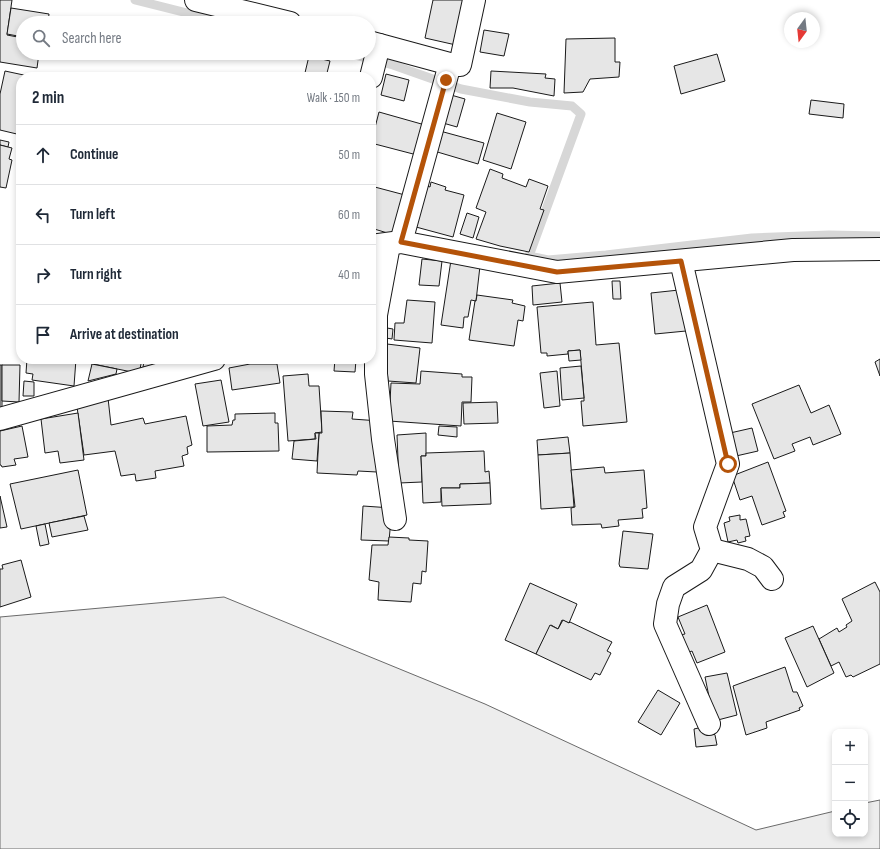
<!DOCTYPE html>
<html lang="en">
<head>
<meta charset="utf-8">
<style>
	:root { --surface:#fff; --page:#f6f6f7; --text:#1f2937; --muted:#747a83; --line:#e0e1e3 }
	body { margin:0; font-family:"Sofia Sans Condensed",sans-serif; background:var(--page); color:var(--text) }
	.controls { position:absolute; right:12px; bottom:12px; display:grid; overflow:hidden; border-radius:8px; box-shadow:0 2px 6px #0003 }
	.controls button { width:36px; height:36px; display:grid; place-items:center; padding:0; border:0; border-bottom:1px solid var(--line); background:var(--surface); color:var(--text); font:20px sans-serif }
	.compass { position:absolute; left:784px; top:12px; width:36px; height:36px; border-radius:50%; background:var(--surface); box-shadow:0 2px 6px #0003; rotate:195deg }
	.stop { position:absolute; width:12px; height:12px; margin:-9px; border:3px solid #b45309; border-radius:50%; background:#fff }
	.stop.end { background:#b45309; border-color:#fff; box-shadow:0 1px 4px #0008 }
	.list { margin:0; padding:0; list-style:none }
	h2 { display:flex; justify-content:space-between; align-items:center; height:52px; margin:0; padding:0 16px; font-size:17px }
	h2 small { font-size:13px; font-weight:400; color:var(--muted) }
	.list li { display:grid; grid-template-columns:26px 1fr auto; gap:12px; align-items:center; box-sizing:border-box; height:60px; padding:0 16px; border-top:1px solid var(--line) }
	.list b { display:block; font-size:15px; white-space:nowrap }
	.list em { font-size:13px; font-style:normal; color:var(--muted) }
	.icon { flex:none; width:22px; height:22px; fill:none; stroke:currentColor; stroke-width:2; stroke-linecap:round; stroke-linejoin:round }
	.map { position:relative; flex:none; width:880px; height:849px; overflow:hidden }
	.search { position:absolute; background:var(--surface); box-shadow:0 2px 6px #0003; left:16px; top:16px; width:360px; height:44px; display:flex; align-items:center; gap:10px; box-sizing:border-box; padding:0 14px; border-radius:22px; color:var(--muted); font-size:15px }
	.panel { position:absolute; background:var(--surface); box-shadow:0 2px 6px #0003; left:16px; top:72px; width:360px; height:292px; border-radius:16px }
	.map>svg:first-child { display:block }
	.green { fill:#ededed; stroke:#6a6a6a }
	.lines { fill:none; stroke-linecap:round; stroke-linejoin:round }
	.stream { stroke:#d7d7d7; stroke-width:9 }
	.building { fill:#e6e6e6; stroke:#1a1a1a }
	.minor-casing { stroke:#1a1a1a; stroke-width:24 }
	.minor { stroke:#fff; stroke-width:22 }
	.route { stroke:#b45309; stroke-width:5 }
</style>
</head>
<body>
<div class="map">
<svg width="880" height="849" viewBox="0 0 880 849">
	<rect width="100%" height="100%" fill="#fff"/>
	<!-- green -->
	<polygon class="green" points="224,597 485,704 756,830 835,811 835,834 865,834 865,803 880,800 880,849 0,849 0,617"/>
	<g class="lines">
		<!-- stream -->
		<g class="stream">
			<polyline points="135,0 227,23"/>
			<polyline points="347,53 393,65 461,89 530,102 572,106 581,114 529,256 548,260 606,255 752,238 829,235 880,236"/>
		</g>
	</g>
	<!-- building -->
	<g class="building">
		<polygon points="0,0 12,0 7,35 23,38 23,53 39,53 37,68 0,62"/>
		<polygon points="433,0 466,0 456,45 425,38"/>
		<polygon points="11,8 49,14 48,23 23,23 23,37 7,34"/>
		<polygon points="484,30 509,34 504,56 480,52"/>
		<polygon points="615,38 615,62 620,62 619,77 590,79 583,92 564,93 566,39"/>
		<polygon points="717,54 725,81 681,94 674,66"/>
		<polygon points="309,56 330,61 326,77 304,77"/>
		<polygon points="5,71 33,77 21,77 21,135 0,130 0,94"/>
		<polygon points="491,71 546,74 545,78 555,79 554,96 513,88 490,88"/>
		<polygon points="386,74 409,80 404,101 381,95"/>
		<polygon points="451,95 465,99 457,127 443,123"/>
		<polygon points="811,100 844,104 843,118 809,114"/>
		<polygon points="379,112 425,125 417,155 371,143"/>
		<polygon points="497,113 526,122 511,169 483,160"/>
		<polygon points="440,131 484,143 478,164 434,151"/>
		<polygon points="0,140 9,142 8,147 0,145"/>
		<polygon points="0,145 12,148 9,159 12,160 6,188 0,187"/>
		<polygon points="490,169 503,174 502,178 526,187 529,179 548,186 540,209 544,210 529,252 500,246 476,239 486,212 476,208"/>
		<polygon points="431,182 446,187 445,190 464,195 453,237 416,227 427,186 430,187"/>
		<polygon points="371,186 405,195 394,235 371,228"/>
		<polygon points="467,213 479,217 473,238 460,234"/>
		<polygon points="422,259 442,261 439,286 419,285"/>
		<polygon points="451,260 480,266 476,301 471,300 468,317 464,317 463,328 441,325"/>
		<polygon points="612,281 620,281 621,299 613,299"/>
		<polygon points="560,283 562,302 533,305 532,286"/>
		<polygon points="679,290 686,331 655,334 651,293"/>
		<polygon points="477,295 513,300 512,303 525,306 523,321 518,320 514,346 469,340 475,301 476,301"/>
		<polygon points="407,300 435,302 432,343 394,340 395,323 404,323"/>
		<polygon points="593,302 596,345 619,343 627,422 583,426 581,401 584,401 584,398 580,350 568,351 568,354 547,356 547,353 541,353 537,307"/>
		<polygon points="387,328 393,329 392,339 386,338"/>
		<polygon points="387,344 420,348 416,383 388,381 386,359"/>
		<polygon points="580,350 581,360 569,361 568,351"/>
		<polygon points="27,359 76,359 74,386 32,380 33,374 26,373"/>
		<polygon points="89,359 142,359 140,369 132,372 88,363"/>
		<polygon points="144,359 173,359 143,368"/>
		<polygon points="335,359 356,360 355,372 334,371"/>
		<polygon points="880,359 880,376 875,362"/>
		<polygon points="92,364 117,369 116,374 88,381"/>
		<polygon points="250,364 277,364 280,383 232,390 229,368"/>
		<rect x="0" y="365" width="2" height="43"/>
		<polygon points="2,365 20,365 19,402 2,401"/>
		<polygon points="581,366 584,398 562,400 560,368"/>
		<polygon points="421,371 462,374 462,377 472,377 471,402 462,402 461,426 389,421 391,383 420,384"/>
		<polygon points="557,371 560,406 544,408 540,373"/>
		<polygon points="308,374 309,386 319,386 322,432 315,433 315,439 288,441 283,376"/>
		<polygon points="221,380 229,422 203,426 195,384"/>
		<polygon points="24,381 34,382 34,396 23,396"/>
		<polygon points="799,385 811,413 829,405 841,434 813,445 810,437 792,444 795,451 774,459 752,404"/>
		<polygon points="108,398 111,425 143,418 145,424 186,416 192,445 187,447 188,454 182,456 184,466 155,471 156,478 136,481 135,474 121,476 115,451 84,455 77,407"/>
		<polygon points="497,402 498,423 464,424 463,403"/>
		<polygon points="321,411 353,412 352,419 380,421 377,472 358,471 357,475 317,473 319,433 322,433"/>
		<polygon points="78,413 84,460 60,463 58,451 45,453 41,419"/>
		<polygon points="275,413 275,423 278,423 279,451 207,452 207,426 232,425 233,420 235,420 235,414"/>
		<polygon points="22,426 28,457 14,459 16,465 2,467 1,465 0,465 0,431"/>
		<polygon points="439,426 457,427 457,437 438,435"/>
		<polygon points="752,428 758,451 736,456 730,433"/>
		<polygon points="315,433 319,433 317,461 292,459 294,441 316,439"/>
		<polygon points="426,433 426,456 421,456 422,482 399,483 397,435"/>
		<polygon points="568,437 570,453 538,455 537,440"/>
		<polygon points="484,451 485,472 489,471 490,483 460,484 460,488 441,488 441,502 423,503 421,456 426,456 426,453"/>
		<polygon points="570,453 574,507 541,509 538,455"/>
		<polygon points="768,462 786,511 783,512 785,517 762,525 752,496 740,500 732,476"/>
		<polygon points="604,467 605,473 644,470 647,508 642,509 643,518 618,520 619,526 602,528 601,524 572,525 571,508 575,507 571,470"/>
		<polygon points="78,470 87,515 21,529 10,484"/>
		<polygon points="490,483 491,504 442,506 441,488 460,488 460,484"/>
		<polygon points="0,496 7,527 0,528"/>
		<polygon points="363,506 392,508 389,541 361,540"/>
		<polygon points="740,515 740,520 746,519 750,536 745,537 746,541 738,543 737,540 728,542 724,523 730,521 729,517"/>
		<polygon points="84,516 88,530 52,537 49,523"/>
		<polygon points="45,524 49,544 40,546 36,526"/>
		<polygon points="623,531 653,534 648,569 620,567 619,564"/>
		<polygon points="389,537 409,538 409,540 428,541 426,572 422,571 421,584 413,583 411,602 378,600 379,582 369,580 372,545 388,545"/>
		<polygon points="21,560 31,597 0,607 0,569 3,569 2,565"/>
		<polygon points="875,582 880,592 880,664 853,677 851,675 846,677 839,662 831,666 819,639 837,628 839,632 847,627 846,625 852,621 842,599"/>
		<polygon points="530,583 577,604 569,623 562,620 558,629 551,625 536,654 505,640"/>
		<polygon points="707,605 725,652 697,663 692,651 687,653 680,635 685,634 678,617"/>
		<polygon points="563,620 569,623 570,622 612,642 607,651 611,653 600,675 595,673 591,680 536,654 550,625 558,629"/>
		<polygon points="813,626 834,673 807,687 785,638"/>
		<polygon points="785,667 793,692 797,692 803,706 799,708 800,710 766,722 767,728 746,735 733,686"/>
		<polygon points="727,673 737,715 714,721 705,677"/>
		<polygon points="658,690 680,703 661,735 638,722"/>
		<polygon points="707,726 715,735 717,745 696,747 694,729"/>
	</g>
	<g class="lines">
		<defs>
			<g id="minor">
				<polyline points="196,0 290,23"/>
				<polyline points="369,42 450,64"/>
				<polyline points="371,77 379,45"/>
				<polyline points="401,242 450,64 460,65 474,0"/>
				<polyline points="389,245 376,315 376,374 383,439 395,519"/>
				<polyline points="371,246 401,242 557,272 793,250 880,249"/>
				<polyline points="681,261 728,464 705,527 712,550 701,570 674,587 668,604 665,624 709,724"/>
				<polyline points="0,419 214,359"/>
				<polyline points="712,550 748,559 763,567 772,579"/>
			</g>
		</defs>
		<!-- minor casing -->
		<use href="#minor" class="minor-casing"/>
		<!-- minor -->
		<use href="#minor" class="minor"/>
	</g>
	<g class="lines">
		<!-- route -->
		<polyline class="route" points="446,80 401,242 557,272 681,261 728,464"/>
	</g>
</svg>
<div class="controls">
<button>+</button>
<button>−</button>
<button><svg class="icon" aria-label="locate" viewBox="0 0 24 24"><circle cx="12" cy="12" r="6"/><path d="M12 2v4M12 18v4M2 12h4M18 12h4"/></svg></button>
</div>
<svg class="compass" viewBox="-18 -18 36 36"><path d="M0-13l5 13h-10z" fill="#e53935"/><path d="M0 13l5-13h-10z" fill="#747a83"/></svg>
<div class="stop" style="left:728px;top:464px"></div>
<div class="stop end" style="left:446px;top:80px"></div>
<div class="search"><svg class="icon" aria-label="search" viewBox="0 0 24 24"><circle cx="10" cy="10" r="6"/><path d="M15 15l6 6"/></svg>Search here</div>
<section class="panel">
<h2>2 min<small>Walk · 150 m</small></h2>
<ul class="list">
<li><svg class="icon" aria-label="ahead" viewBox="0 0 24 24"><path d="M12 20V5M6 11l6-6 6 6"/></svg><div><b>Continue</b></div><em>50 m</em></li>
<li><svg class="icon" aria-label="left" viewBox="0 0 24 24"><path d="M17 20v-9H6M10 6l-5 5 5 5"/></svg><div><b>Turn left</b></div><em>60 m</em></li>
<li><svg class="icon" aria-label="right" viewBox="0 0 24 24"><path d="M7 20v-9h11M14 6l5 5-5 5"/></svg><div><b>Turn right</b></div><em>40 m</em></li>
<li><svg class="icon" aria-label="arrive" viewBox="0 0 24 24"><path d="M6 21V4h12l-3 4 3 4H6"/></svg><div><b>Arrive at destination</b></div></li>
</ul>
</section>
</div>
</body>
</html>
